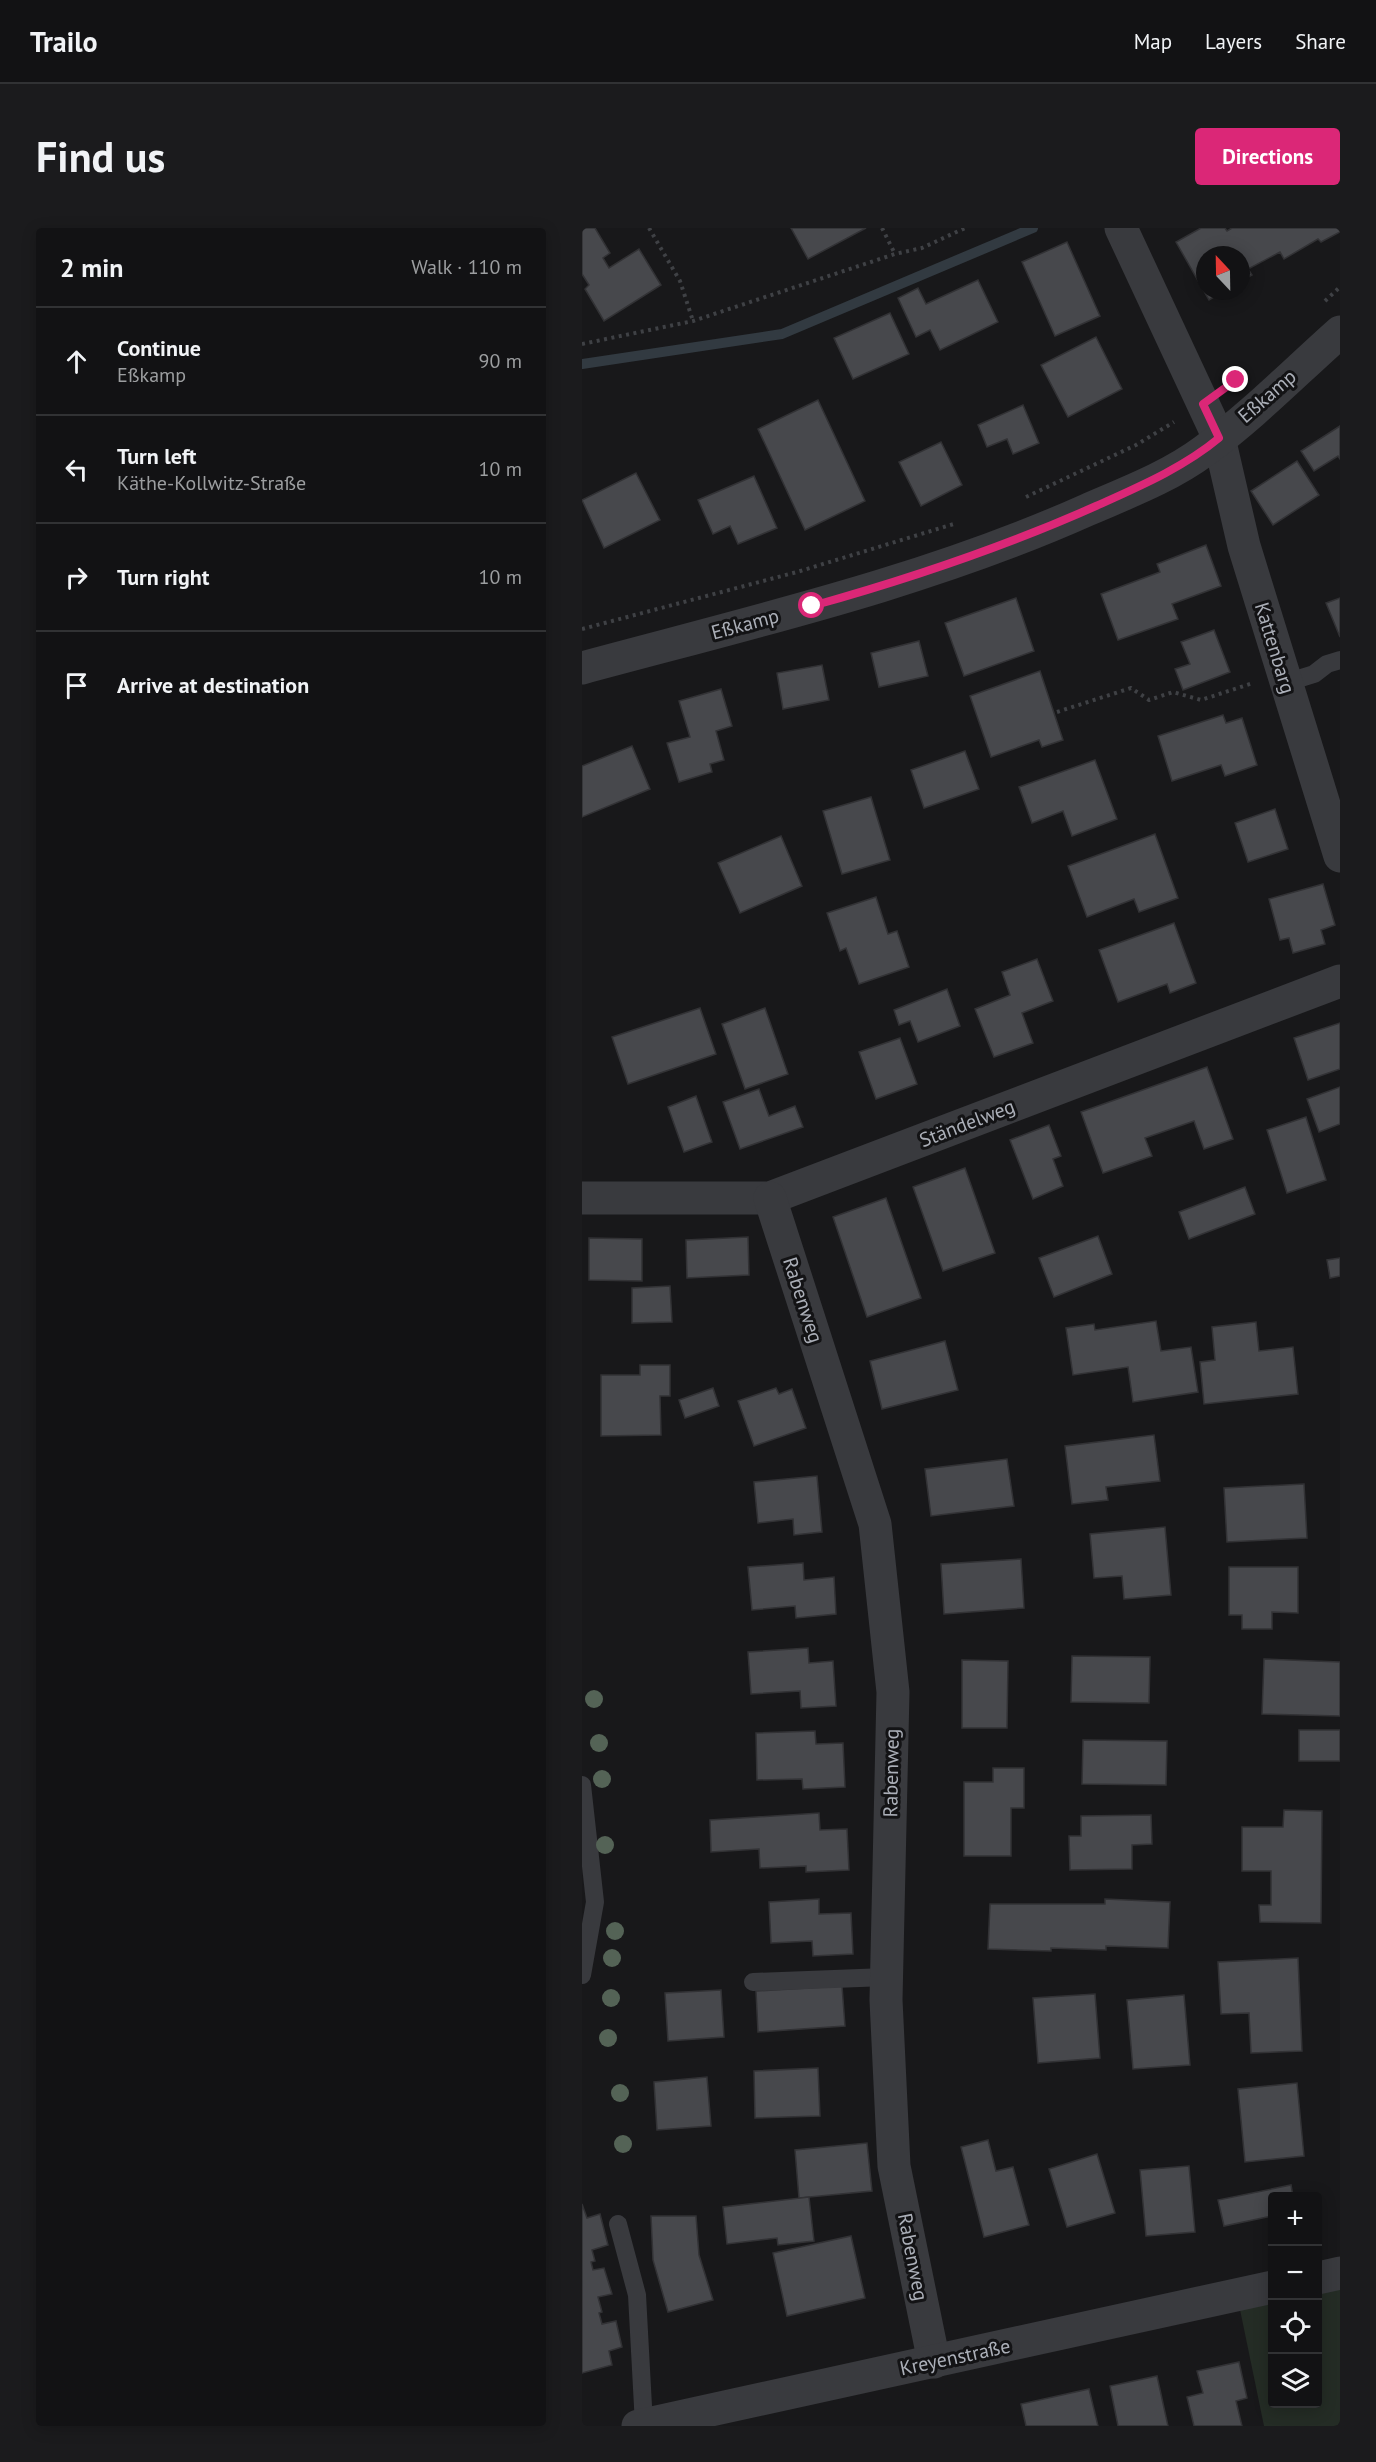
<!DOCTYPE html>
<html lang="en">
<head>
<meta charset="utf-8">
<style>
	:root { --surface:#121214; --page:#1b1b1d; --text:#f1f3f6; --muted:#9c9ea0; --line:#313234; --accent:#db2777 }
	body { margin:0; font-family:"PT Sans",sans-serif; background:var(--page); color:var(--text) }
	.controls { position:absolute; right:18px; bottom:18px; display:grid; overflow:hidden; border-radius:6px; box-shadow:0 3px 15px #0003 }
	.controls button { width:54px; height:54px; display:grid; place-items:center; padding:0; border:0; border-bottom:2px solid var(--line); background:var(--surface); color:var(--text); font:30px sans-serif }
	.compass { position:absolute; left:614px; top:18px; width:54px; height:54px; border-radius:50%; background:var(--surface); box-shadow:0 3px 15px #0003; rotate:338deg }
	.stop { position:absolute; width:18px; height:18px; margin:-14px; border:4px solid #db2777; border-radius:50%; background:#fff }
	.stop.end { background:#db2777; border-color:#fff; box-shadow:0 2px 6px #0008 }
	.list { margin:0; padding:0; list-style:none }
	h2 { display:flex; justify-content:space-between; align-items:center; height:78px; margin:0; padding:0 24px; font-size:26px }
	h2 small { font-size:20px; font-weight:400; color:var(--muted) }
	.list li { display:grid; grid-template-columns:39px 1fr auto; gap:18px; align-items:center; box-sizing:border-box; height:108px; padding:0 24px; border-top:2px solid var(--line) }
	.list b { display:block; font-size:22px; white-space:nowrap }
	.list p { margin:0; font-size:20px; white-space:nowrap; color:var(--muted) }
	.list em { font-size:20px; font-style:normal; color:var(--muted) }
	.icon { flex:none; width:33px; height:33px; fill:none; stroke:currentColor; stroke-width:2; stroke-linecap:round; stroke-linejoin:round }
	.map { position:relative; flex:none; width:758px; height:2198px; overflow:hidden; border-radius:6px }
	header { display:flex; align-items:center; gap:36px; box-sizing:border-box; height:84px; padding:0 30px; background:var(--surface); border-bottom:2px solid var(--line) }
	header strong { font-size:28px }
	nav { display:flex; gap:33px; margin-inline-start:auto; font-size:21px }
	.intro { display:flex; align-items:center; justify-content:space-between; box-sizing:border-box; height:144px; padding:0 36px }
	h1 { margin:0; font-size:42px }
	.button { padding:15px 27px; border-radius:6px; background:var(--accent); color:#fff; font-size:21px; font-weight:700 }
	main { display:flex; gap:36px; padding:0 36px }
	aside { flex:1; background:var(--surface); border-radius:6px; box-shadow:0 3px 15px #0003 }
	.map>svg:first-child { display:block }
	.green { fill:#242c25 }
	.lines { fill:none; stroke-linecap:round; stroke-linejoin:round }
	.stream { stroke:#323a41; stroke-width:10 }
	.building { fill:#47484c; stroke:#323235; stroke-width:1.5 }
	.path { stroke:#3f4145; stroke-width:4; stroke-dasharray:3 4.5; stroke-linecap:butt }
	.service { stroke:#393a3e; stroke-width:18 }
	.minor { stroke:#393a3e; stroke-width:33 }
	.tree { fill:#546356 }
	.route { stroke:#db2777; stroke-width:8 }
	.labels { text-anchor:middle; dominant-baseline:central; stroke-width:6; stroke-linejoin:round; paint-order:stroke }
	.street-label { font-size:20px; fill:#abafb8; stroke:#131315 }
</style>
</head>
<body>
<header>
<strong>Trailo</strong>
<nav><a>Map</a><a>Layers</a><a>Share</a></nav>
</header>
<div class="intro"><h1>Find us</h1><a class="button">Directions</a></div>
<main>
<aside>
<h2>2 min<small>Walk · 110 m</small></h2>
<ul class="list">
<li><svg class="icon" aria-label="ahead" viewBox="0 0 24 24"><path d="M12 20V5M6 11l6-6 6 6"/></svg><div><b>Continue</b><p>Eßkamp</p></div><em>90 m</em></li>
<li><svg class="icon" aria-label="left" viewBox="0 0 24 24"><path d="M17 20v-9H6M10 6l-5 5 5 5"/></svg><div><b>Turn left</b><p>Käthe-Kollwitz-Straße</p></div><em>10 m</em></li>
<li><svg class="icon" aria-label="right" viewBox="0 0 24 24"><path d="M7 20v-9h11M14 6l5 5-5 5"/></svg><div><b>Turn right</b></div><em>10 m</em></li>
<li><svg class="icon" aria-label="arrive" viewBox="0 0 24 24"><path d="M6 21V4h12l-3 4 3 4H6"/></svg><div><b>Arrive at destination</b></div></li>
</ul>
</aside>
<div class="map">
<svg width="758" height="2198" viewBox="0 0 758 2198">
	<rect width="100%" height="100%" fill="#18181a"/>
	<!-- green -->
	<polygon class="green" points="758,2044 758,2198 682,2198 655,2067 690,2059 690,2176 736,2176 736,2049"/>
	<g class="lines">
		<!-- stream -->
		<polyline class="stream" points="0,136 200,106 451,0"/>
	</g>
	<!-- building -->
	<g class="building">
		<polygon points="0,0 13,0 28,25 21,30 27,40 57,21 79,57 22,93 3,61 7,57 0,46"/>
		<polygon points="209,0 284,0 226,31"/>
		<polygon points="619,0 643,0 645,3 650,0 758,0 758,4 739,14 736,11 702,31 698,24 666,41 670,47 659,53 659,27 623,27 623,63 642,63 627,72 594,14"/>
		<polygon points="485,14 518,88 473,108 440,34"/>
		<polygon points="396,52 416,94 358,122 348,102 334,109 316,70 336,60 344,76"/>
		<polygon points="308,85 327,126 271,151 252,110"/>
		<polygon points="514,109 540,161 486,189 459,137"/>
		<polygon points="236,172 283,273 223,302 176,201"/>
		<polygon points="441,177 457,215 431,226 425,211 405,219 396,197"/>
		<polygon points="758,198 758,231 756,228 732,243 719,223"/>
		<polygon points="359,214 380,257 339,278 317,234"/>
		<polygon points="715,233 737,267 691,297 669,263"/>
		<polygon points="54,245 78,292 22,320 0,272"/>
		<polygon points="172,248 195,300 156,316 148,298 131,306 116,272"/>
		<polygon points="624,317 639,358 590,376 596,391 536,412 519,366 578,344 575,336"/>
		<polygon points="434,370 452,423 382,448 363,395"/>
		<polygon points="758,370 758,409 744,375"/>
		<polygon points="632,402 648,444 601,462 593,441 608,436 599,414"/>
		<polygon points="337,413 346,448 297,459 289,425"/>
		<polygon points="240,437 247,472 201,481 195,445"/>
		<polygon points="458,443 481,512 460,519 457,512 409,529 388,468"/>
		<polygon points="139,461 150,498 134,503 142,532 128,536 130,544 97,554 85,515 108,509 97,473"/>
		<polygon points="641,487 644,495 660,490 675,537 643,548 639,537 590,553 576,508"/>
		<polygon points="50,518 68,561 0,589 0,538"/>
		<polygon points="383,523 397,561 342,580 329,542"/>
		<polygon points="513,532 535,591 490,608 481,583 450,595 437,559"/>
		<polygon points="289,569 308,632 260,646 241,583"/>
		<polygon points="693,581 706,621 666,634 653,595"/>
		<polygon points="573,606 596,670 557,684 552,671 505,689 486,638"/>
		<polygon points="199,608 220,658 158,685 136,635"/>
		<polygon points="741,656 753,697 739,702 743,716 711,725 707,710 698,712 687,671"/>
		<polygon points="294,669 306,706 315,703 327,739 277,756 264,720 258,723 245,685"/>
		<polygon points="592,695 614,755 588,765 585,756 536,774 517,722"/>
		<polygon points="455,731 471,773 440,785 451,815 412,829 393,781 428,767 420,744"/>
		<polygon points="365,761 378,798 336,814 328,793 317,797 312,782"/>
		<polygon points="118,780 134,826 46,856 30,809"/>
		<polygon points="183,780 206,846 163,861 140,796"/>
		<polygon points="758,795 758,841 726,852 712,810"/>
		<polygon points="318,810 335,856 294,871 277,824"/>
		<polygon points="625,839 651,911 622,921 612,893 563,910 570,928 521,945 499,884"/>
		<polygon points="758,859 758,896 737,904 725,871"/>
		<polygon points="177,861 187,888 213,878 221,899 158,921 141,874"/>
		<polygon points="114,868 130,914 102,924 86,879"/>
		<polygon points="724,889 744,952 705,965 685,902"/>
		<polygon points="467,897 479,928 471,931 481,958 451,971 428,912"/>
		<polygon points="383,940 413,1025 361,1043 331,959"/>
		<polygon points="663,959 673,986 607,1011 597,984"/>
		<polygon points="304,970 339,1070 285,1089 251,989"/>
		<polygon points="516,1008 530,1046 472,1069 457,1030"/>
		<polygon points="166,1009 167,1047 105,1050 104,1012"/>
		<polygon points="7,1010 60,1011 60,1053 7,1052"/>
		<polygon points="758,1030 758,1048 748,1050 745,1032"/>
		<polygon points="88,1058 90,1094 50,1095 50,1060"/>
		<polygon points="574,1093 579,1123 609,1119 616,1164 551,1174 546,1139 491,1147 484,1100 512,1096 513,1102"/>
		<polygon points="674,1094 677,1123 711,1119 716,1166 622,1176 618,1134 633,1132 630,1099"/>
		<polygon points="363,1113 376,1162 300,1181 288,1133"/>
		<polygon points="58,1137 88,1137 88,1168 78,1168 79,1207 19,1208 19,1147 58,1147"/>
		<polygon points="131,1160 137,1178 103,1190 97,1172"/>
		<polygon points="194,1160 197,1166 210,1161 224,1200 172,1218 156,1173"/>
		<polygon points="572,1207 578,1253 524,1259 526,1272 490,1276 483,1218"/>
		<polygon points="425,1231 432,1278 349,1288 343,1241"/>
		<polygon points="235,1248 240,1304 212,1307 211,1291 176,1295 172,1254"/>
		<polygon points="722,1256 725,1310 645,1314 642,1260"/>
		<polygon points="583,1299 589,1367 542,1371 540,1348 512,1350 508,1306"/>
		<polygon points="439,1331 442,1380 362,1386 359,1336"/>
		<polygon points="221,1335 222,1352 252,1349 254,1386 214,1390 213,1378 170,1382 166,1339"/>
		<polygon points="647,1339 716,1339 716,1385 690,1384 690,1401 660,1401 660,1387 647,1387"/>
		<polygon points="226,1420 227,1435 251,1433 254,1478 219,1480 218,1463 169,1466 166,1424"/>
		<polygon points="490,1428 568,1429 567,1475 489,1474"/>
		<polygon points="682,1431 758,1434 758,1488 680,1486"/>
		<polygon points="380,1432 426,1433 425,1500 380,1500"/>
		<rect x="717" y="1502" width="41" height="31"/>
		<polygon points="233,1503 234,1516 261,1515 263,1559 221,1561 220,1551 175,1552 174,1505"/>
		<polygon points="501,1512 585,1513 584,1557 500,1556"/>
		<polygon points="411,1540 442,1540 442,1580 429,1580 429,1628 382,1628 382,1554 411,1554"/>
		<polygon points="702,1582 740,1583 739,1695 678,1694 677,1677 689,1677 689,1643 660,1643 660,1599 701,1599"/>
		<polygon points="237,1585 238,1602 265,1601 267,1642 224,1644 224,1638 178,1640 177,1621 129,1624 128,1592"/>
		<polygon points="569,1587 570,1616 550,1617 550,1641 488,1642 487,1608 499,1608 499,1588"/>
		<polygon points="237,1671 237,1686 269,1685 271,1726 231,1728 230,1713 189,1715 187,1674"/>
		<polygon points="523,1671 588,1674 586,1720 524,1718 524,1722 469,1720 469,1723 406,1721 408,1676 523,1676"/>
		<polygon points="716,1730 720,1823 669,1825 667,1785 639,1786 636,1734"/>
		<polygon points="260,1758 263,1798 176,1804 174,1763"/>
		<polygon points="139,1762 142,1809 86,1813 83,1765"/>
		<polygon points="513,1766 518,1830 456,1835 451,1770"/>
		<polygon points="602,1767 608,1837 551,1841 545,1772"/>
		<polygon points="236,1840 238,1888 173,1890 172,1843"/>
		<polygon points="125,1849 129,1898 75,1902 72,1854"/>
		<polygon points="715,1855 722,1928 663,1934 656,1861"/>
		<polygon points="406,1912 414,1943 431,1939 447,1997 402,2009 379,1919"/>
		<polygon points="285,1915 290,1963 217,1970 213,1922"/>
		<polygon points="515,1926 533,1985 485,1999 467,1941"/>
		<polygon points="607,1938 613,2004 564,2008 558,1942"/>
		<polygon points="709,1957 711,1968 690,1968 690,1988 642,1998 636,1972"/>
		<polygon points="227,1969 232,2013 196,2017 195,2010 145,2016 141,1979"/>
		<polygon points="0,1976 5,1990 18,1986 26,2017 10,2022 13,2033 9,2034 11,2042 22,2040 30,2066 16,2069 20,2084 17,2085 20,2096 34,2093 40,2119 27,2123 30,2137 0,2145"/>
		<polygon points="69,1988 114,1988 117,2027 131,2072 86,2084 71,2032"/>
		<polygon points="269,2008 283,2070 205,2088 191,2025"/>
		<polygon points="657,2134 665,2170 654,2173 660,2198 612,2198 605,2169 621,2165 615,2143"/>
		<polygon points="575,2148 586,2198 536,2198 528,2158"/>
		<polygon points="507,2161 516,2198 444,2198 439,2176"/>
	</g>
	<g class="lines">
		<!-- path -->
		<g class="path">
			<polyline points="67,0 98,53 111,93"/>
			<polyline points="300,0 313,26"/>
			<polyline points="743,73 758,59"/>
			<polyline points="0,116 111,93 313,26 340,20 383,0"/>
			<polyline points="444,269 554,217 592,194"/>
			<polyline points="0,401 215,344 375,295"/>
			<polyline points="475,484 549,460 567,472 591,464 619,472 671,455"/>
		</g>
		<!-- service -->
		<g class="service">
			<polyline points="703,455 732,446 745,436 758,432"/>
			<polyline points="0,1557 13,1674 0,1747"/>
			<polyline points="171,1754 304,1749"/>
			<polyline points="36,1996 55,2067 62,2197"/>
		</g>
		<!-- minor -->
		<g class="minor">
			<polyline points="539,0 637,210 662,318 758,628"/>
			<path d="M0 440C170 394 344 354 505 282 544 265 587 249 622 223 670 188 713 144 758 104"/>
			<polyline points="0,970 188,970 758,753"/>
			<polyline points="188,970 293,1296 311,1464 304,1772 312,1938 352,2134"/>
			<polyline points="736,2050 758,2045"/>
			<polyline points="56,2198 690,2059"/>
		</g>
	</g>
	<!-- trees -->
	<g class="tree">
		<circle cx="12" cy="1471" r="9"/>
		<circle cx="17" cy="1515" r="9"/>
		<circle cx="20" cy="1551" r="9"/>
		<circle cx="23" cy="1617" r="9"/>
		<circle cx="33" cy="1703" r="9"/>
		<circle cx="30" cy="1730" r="9"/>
		<circle cx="29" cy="1770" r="9"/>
		<circle cx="26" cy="1810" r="9"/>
		<circle cx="38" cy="1865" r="9"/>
		<circle cx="41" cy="1916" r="9"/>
	</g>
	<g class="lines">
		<!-- route -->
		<path class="route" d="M230 378C327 351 422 319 514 278 556 259 601 240 637 210L621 176 654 152"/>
	</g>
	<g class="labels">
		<!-- street labels -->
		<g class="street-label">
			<text transform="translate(685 168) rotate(-41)">Eßkamp</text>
			<text transform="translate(163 396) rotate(-15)">Eßkamp</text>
			<text transform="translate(693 420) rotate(73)">Kattenbarg</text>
			<text transform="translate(385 895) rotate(-21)">Ständelweg</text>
			<text transform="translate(221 1072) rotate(72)">Rabenweg</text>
			<text transform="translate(309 1545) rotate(-89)">Rabenweg</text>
			<text transform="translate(331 2029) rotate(79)">Rabenweg</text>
			<text transform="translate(373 2129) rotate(-12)">Kreyenstraße</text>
		</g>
	</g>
</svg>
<div class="controls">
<button>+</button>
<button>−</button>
<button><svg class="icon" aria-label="locate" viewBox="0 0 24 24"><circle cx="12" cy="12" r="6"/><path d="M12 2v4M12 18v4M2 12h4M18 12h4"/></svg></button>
<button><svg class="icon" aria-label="layers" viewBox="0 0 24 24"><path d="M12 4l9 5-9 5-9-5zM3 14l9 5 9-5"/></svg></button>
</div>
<svg class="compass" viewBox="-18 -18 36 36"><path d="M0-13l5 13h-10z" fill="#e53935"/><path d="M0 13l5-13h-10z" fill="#9c9ea0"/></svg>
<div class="stop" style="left:230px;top:378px"></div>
<div class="stop end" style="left:654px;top:152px"></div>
</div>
</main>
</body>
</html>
